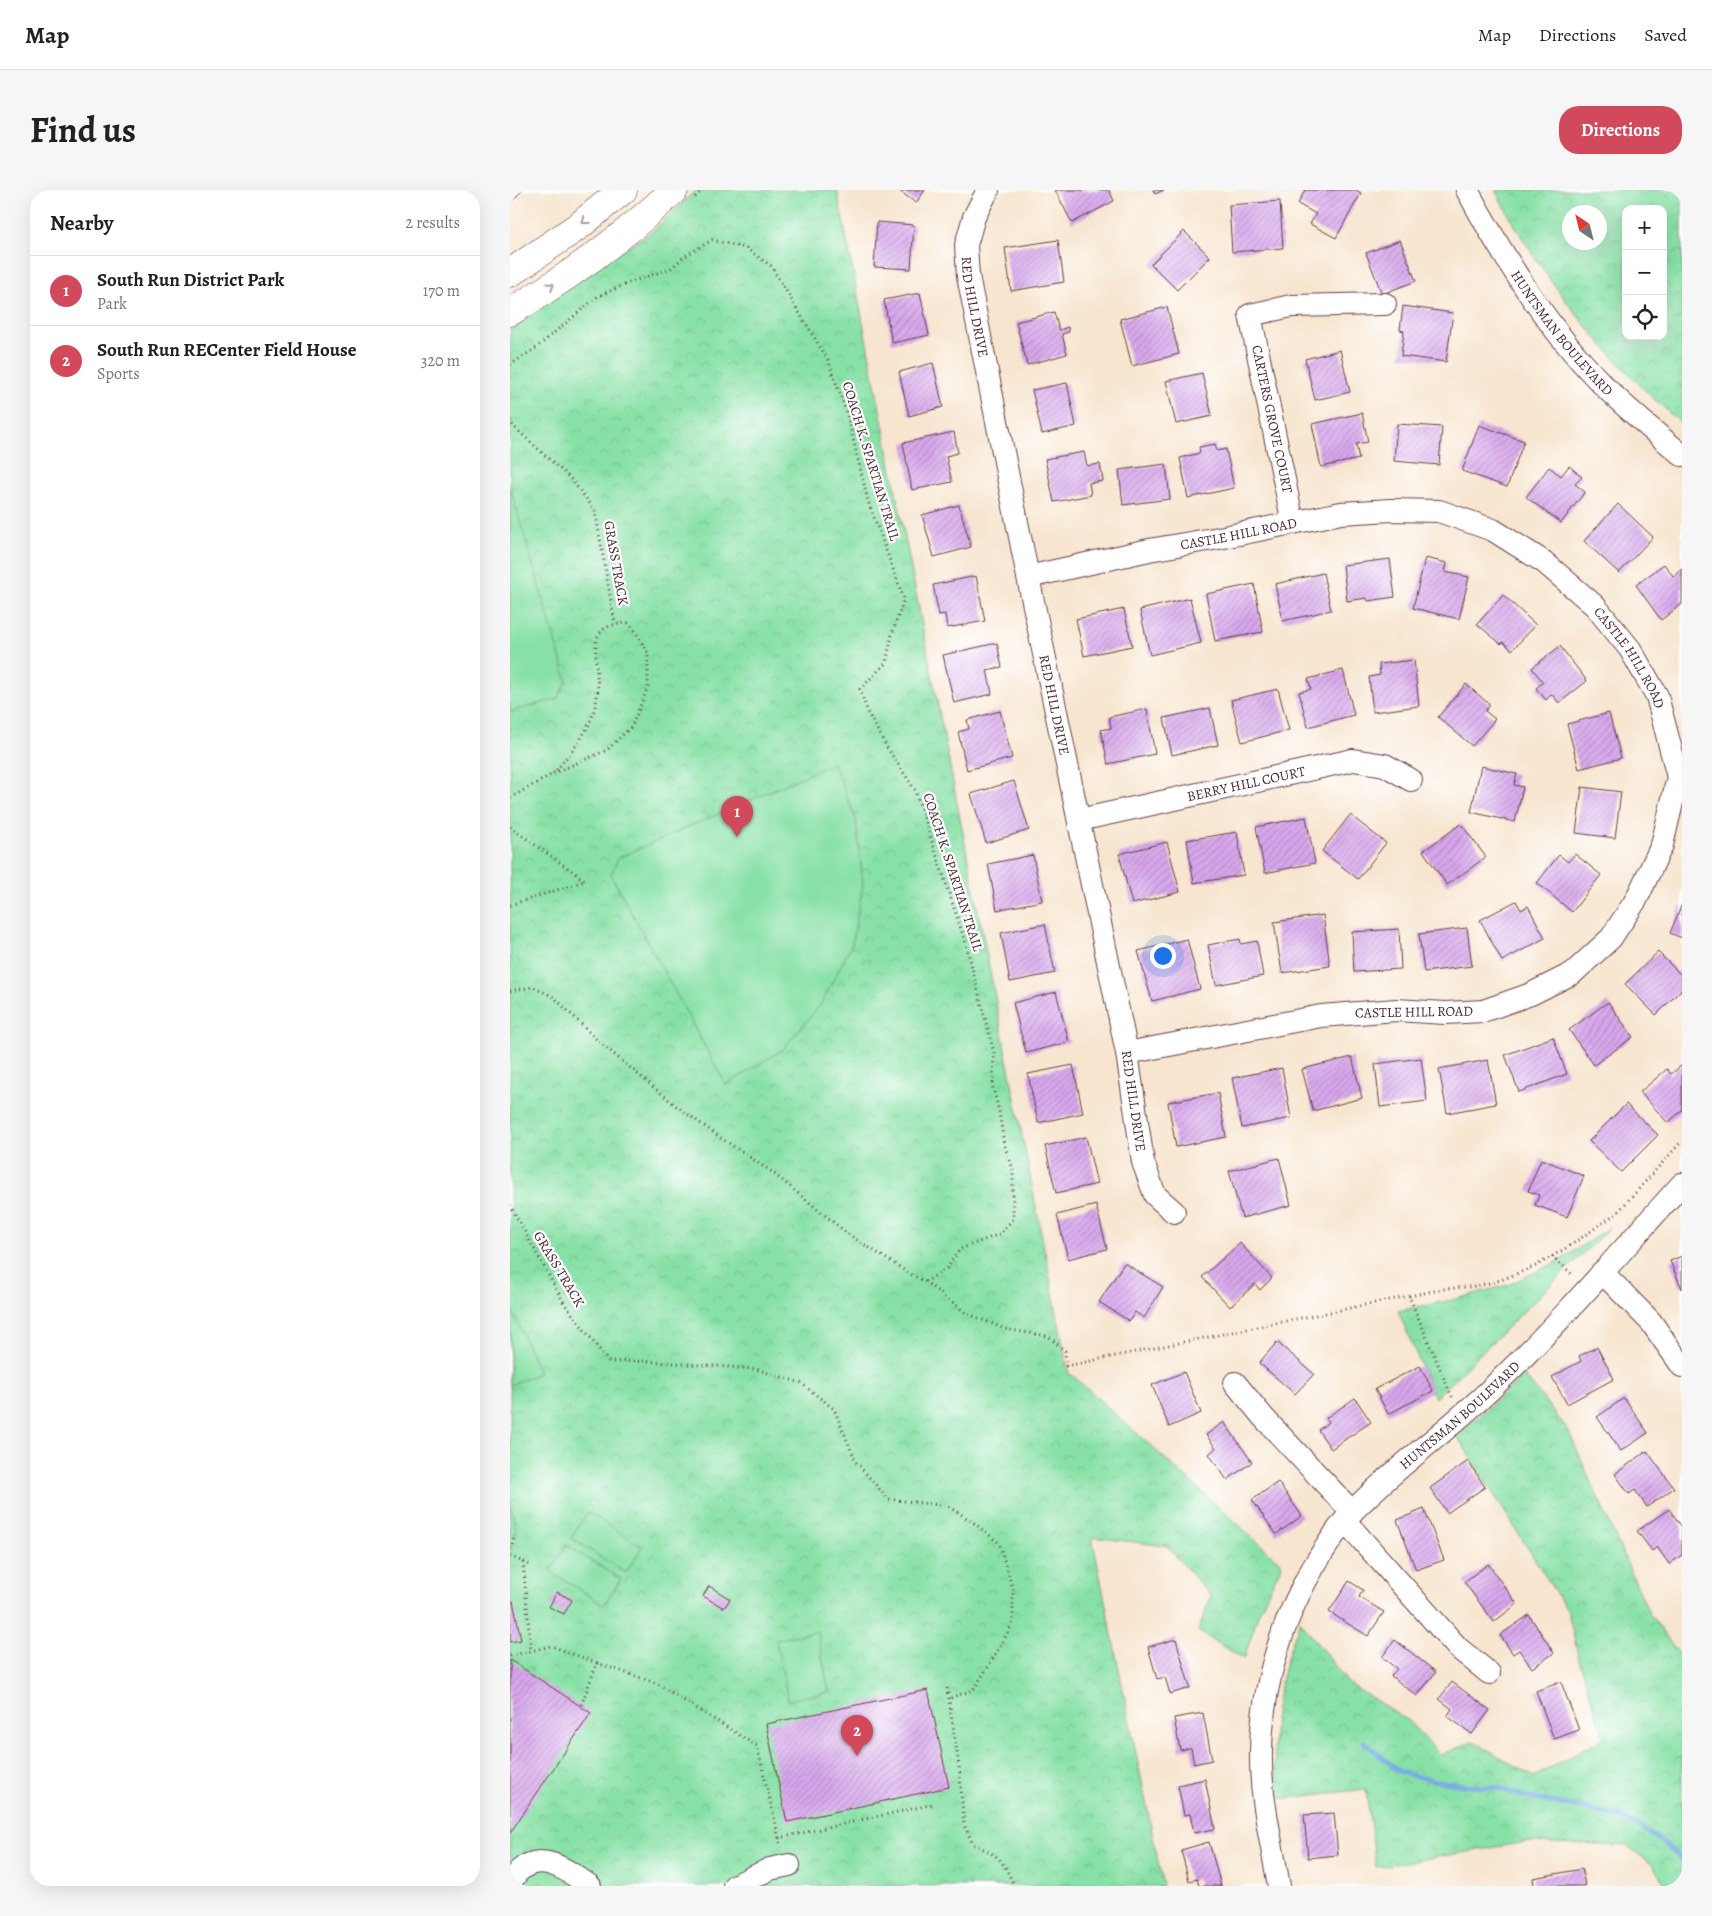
<!DOCTYPE html>
<html lang="en">
<head>
<meta charset="utf-8">
<style>
	:root { --surface:#fff; --page:#f6f6f6; --text:#202124; --muted:#757577; --line:#e0e0e0; --accent:#d1495b }
	body { margin:0; font-family:Alegreya,serif; background:var(--page); color:var(--text) }
	.controls { position:absolute; right:15px; top:15px; display:grid; overflow:hidden; border-radius:10px; box-shadow:0 5px 20px #0002 }
	.controls button { width:45px; height:45px; display:grid; place-items:center; padding:0; border:0; border-bottom:1px solid var(--line); background:var(--surface); color:var(--text); font:25px sans-serif }
	.compass { position:absolute; left:1052px; top:15px; width:45px; height:45px; border-radius:50%; background:var(--surface); box-shadow:0 5px 20px #0002; rotate:325deg }
	.you { position:absolute; left:652px; top:765px; width:18px; height:18px; margin:-12px; border:4px solid #fff; border-radius:50%; background:#1a73e8; box-shadow:0 0 0 8px #1a73e833 }
	.badge { display:grid; place-items:center; width:32px; height:32px; border-radius:50%; background:var(--accent); color:#fff; font-size:16px; font-weight:700 }
	.pin { position:absolute; translate:-50% -41px; filter:drop-shadow(0 1px 2px #0008) }
	.pin::after { content:''; position:absolute; top:26px; width:18px; height:15px; background:inherit; clip-path:polygon(0 0,100% 0,50% 100%) }
	.list { margin:0; padding:0; list-style:none }
	h2 { display:flex; justify-content:space-between; align-items:center; height:65px; margin:0; padding:0 20px; font-size:21px }
	h2 small { font-size:16px; font-weight:400; color:var(--muted) }
	.list li { display:grid; grid-template-columns:32px 1fr auto; gap:15px; align-items:center; box-sizing:border-box; height:70px; padding:0 20px; border-top:1px solid var(--line) }
	.list b { display:block; font-size:19px; white-space:nowrap }
	.list p { margin:0; font-size:16px; white-space:nowrap; color:var(--muted) }
	.list em { font-size:16px; font-style:normal; color:var(--muted) }
	.icon { flex:none; width:28px; height:28px; fill:none; stroke:currentColor; stroke-width:2; stroke-linecap:round; stroke-linejoin:round }
	.map { position:relative; flex:none; width:1172px; height:1696px; overflow:hidden; border-radius:20px }
	header { display:flex; align-items:center; gap:30px; box-sizing:border-box; height:70px; padding:0 25px; background:var(--surface); border-bottom:1px solid var(--line) }
	header strong { font-size:24px }
	nav { display:flex; gap:28px; margin-inline-start:auto; font-size:18px }
	.intro { display:flex; align-items:center; justify-content:space-between; box-sizing:border-box; height:120px; padding:0 30px }
	h1 { margin:0; font-size:35px }
	.button { padding:12px 22px; border-radius:20px; background:var(--accent); color:#fff; font-size:18px; font-weight:700 }
	main { display:flex; gap:30px; padding:0 30px }
	aside { flex:1; background:var(--surface); border-radius:20px; box-shadow:0 5px 20px #0002 }
	.map>svg:first-child { display:block }
	.park { fill:url(#park-crowns); stroke:#688068; fill-rule:evenodd }
	.garden { fill:#87e1a6; stroke:#688068 }
	.lines { fill:none; stroke-linecap:round; stroke-linejoin:round }
	.stream { stroke:#7aace5; stroke-width:5 }
	.building { fill:url(#building-hatch) }
	.minor-casing { stroke:#643d44; stroke-width:24 }
	.highway-casing { stroke:#643d44; stroke-width:29 }
	.path { stroke:#643d44; stroke-width:3; stroke-dasharray:1 4; stroke-linecap:butt }
	.minor { stroke:#fff; stroke-width:22 }
	.highway { stroke:#fff; stroke-width:28 }
	.oneway { stroke:#ae9aa0 }
	.labels { text-anchor:middle; dominant-baseline:central; stroke-width:4.5; stroke-linejoin:round; paint-order:stroke }
	.street-label { font-size:14px; fill:#4a1f2b; stroke:#fff }
</style>
</head>
<body>
<header>
<strong>Map</strong>
<nav><a>Map</a><a>Directions</a><a>Saved</a></nav>
</header>
<div class="intro"><h1>Find us</h1><a class="button">Directions</a></div>
<main>
<aside>
<h2>Nearby<small>2 results</small></h2>
<ul class="list">
<li><span class="badge">1</span><div><b>South Run District Park</b><p>Park</p></div><em>170 m</em></li>
<li><span class="badge">2</span><div><b>South Run RECenter Field House</b><p>Sports</p></div><em>320 m</em></li>
</ul>
</aside>
<div class="map">
<svg width="1172" height="1696" viewBox="0 0 1172 1696">
	<defs>
		<pattern id="park-crowns" width="20" height="18" patternUnits="userSpaceOnUse" patternTransform="scale(1.25)"><rect width="20" height="18" fill="#87e1a6"/><path d="M2 6a3 3 0 1 1 6 0M12 15a3 3 0 1 1 6 0" fill="none" stroke="#76c18f"/></pattern>
		<pattern id="building-hatch" width="6" height="6" patternUnits="userSpaceOnUse" patternTransform="scale(1.25)"><rect width="6" height="6" fill="#d8a8ed"/><path d="M-1 1l2-2M0 6l6-6M5 7l2-2" fill="none" stroke="#b188c0"/></pattern>
	</defs>
	<rect width="100%" height="100%" fill="#fff"/>
	<filter id="ink" filterUnits="userSpaceOnUse"><feTurbulence type="fractalNoise" baseFrequency=".02" numOctaves="2"/><feDisplacementMap in="SourceGraphic" scale="10" xChannelSelector="R" yChannelSelector="G"/><feConvolveMatrix kernelMatrix="1 2 1 2 8 2 1 2 1" color-interpolation-filters="sRGB"/></filter>
	<filter id="wash" filterUnits="userSpaceOnUse"><feTurbulence type="fractalNoise" baseFrequency=".0096" numOctaves="4" result="noise"/><feDisplacementMap in="SourceGraphic" scale="20" xChannelSelector="R" yChannelSelector="G"/><feGaussianBlur stdDeviation="1.12" result="paint"/><feColorMatrix in="noise" values="0 0 0 0 0 0 0 0 0 0 0 0 0 0 0 0 0 1.4 0 .05"/><feComposite in="paint" operator="in"/></filter>
	<g filter="url(#wash)">
		<rect width="100%" height="100%" fill="#f7e5cf"/>
		<!-- park -->
		<g class="park">
			<polygon points="186,0 327,0 559,1185 562,1185 772,1374 749,1422 734,1469 688,1441 701,1406 657,1356 582,1347 653,1696 0,1696 0,133 144,40"/>
			<path d="M985 0H1172V234C1095 167 1032 89 985 0ZM1116 19H1153V146H1116ZM1090 22V52H1060V22Z"/>
			<polygon points="1100,1037 925,1208 888,1121 942,1110 998,1095 1051,1070"/>
			<path d="M1014 1185 1058 1240 1139 1423 1172 1468V1696H1156L1142 1674 1117 1656 1017 1652 866 1677 856 1599 768 1609C767 1591 764 1573 764 1555 763 1512 775 1471 790 1431L838 1493 898 1531 931 1565 963 1551 1024 1587 1094 1548 1068 1466 1058 1422 947 1246Z"/>
		</g>
		<!-- garden -->
		<g class="garden">
			<polygon points="0,297 57,491 47,509 0,522"/>
			<polygon points="324,573 346,630 353,694 342,754 311,814 272,860 216,895 101,685 108,668"/>
			<polygon points="0,1115 29,1183 0,1195"/>
			<polygon points="0,1310 7,1344 0,1346"/>
			<polygon points="78,1322 132,1357 116,1383 61,1348"/>
			<polygon points="56,1355 111,1389 94,1415 40,1381"/>
			<polygon points="307,1441 319,1502 278,1510 266,1450"/>
		</g>
		<g class="lines">
			<!-- stream -->
			<polyline class="stream" points="854,1552 890,1582 922,1590 959,1596 989,1598 1019,1608 1068,1617 1111,1627 1132,1638 1154,1653 1172,1670"/>
		</g>
		<g id="blocks">
			<!-- building -->
			<g class="building">
				<polygon points="0,0 12,0 0,13"/>
				<polygon points="388,0 415,0 406,13"/>
				<polygon points="545,0 599,0 604,11 562,33"/>
				<polygon points="643,0 654,0 645,4"/>
				<polygon points="795,0 846,0 851,3 826,48 800,34 806,24 788,14"/>
				<polygon points="770,11 773,58 722,62 719,15"/>
				<polygon points="367,32 404,35 401,79 364,77"/>
				<polygon points="674,41 700,67 667,100 641,74"/>
				<polygon points="548,50 554,92 501,101 495,58"/>
				<polygon points="890,50 906,91 872,104 856,63"/>
				<polygon points="410,103 419,145 382,153 374,110"/>
				<polygon points="893,116 943,123 936,172 891,166 894,141 890,140"/>
				<polygon points="657,117 669,164 622,176 610,129"/>
				<polygon points="544,122 549,140 558,137 559,142 552,144 557,164 517,175 506,132"/>
				<polygon points="830,160 840,202 805,210 795,169"/>
				<polygon points="423,173 433,217 399,226 389,182"/>
				<polygon points="692,183 702,226 666,234 656,191"/>
				<polygon points="557,193 566,236 532,244 522,200"/>
				<polygon points="852,223 858,252 846,254 849,269 811,277 802,234"/>
				<polygon points="887,234 932,237 929,275 884,271"/>
				<polygon points="969,235 1014,251 997,297 952,281"/>
				<polygon points="444,242 448,263 436,266 442,292 402,300 393,253"/>
				<polygon points="705,254 707,261 716,259 724,298 678,308 670,268 690,263 689,257"/>
				<polygon points="574,262 577,276 590,274 593,291 579,293 581,305 544,312 535,269"/>
				<polygon points="656,274 660,309 613,315 609,280"/>
				<polygon points="1059,276 1072,287 1065,294 1075,302 1051,333 1016,307 1039,277 1051,286"/>
				<polygon points="1108,314 1143,347 1109,383 1074,351"/>
				<polygon points="449,315 461,357 424,367 412,325"/>
				<polygon points="915,368 937,373 935,382 959,387 949,429 903,418"/>
				<polygon points="880,369 885,407 858,411 857,408 837,411 833,375"/>
				<polygon points="1154,374 1163,386 1172,379 1172,414 1151,430 1126,395"/>
				<polygon points="813,383 821,420 773,431 765,394"/>
				<polygon points="466,386 475,431 437,438 435,424 429,425 423,395"/>
				<polygon points="744,394 753,442 705,451 696,404"/>
				<polygon points="993,405 1026,435 1002,460 993,452 991,454 967,434"/>
				<polygon points="680,408 691,453 640,465 630,420"/>
				<polygon points="614,419 622,456 574,466 566,429"/>
				<polygon points="487,453 492,477 477,480 482,504 444,513 433,465"/>
				<polygon points="1050,456 1077,491 1049,513 1042,504 1036,510 1026,498 1033,492 1022,478"/>
				<polygon points="904,470 909,516 863,522 859,487 870,485 869,474"/>
				<polygon points="833,480 844,525 798,537 789,502 801,499 798,489"/>
				<polygon points="956,494 980,515 975,521 985,529 962,556 928,527"/>
				<polygon points="768,499 779,540 732,552 721,510"/>
				<polygon points="700,518 708,555 662,565 654,528"/>
				<polygon points="637,519 645,564 598,574 591,540 601,538 599,527"/>
				<polygon points="490,521 502,568 457,580 448,542 459,539 457,530"/>
				<polygon points="1099,523 1111,568 1069,579 1057,534"/>
				<polygon points="971,576 1007,584 1004,595 1013,597 1005,632 961,622"/>
				<polygon points="504,591 519,640 476,653 461,604"/>
				<polygon points="1072,597 1111,602 1105,648 1066,643"/>
				<polygon points="840,625 876,653 848,689 812,661"/>
				<polygon points="796,627 805,673 755,683 746,637"/>
				<polygon points="951,634 976,667 937,695 913,661"/>
				<polygon points="727,642 734,685 684,693 677,650"/>
				<polygon points="657,652 670,702 622,714 609,664"/>
				<polygon points="1065,664 1091,685 1062,722 1027,693 1049,665 1058,672"/>
				<polygon points="523,665 532,711 487,720 478,674"/>
				<polygon points="1006,711 1011,720 1018,716 1035,748 992,771 970,730"/>
				<polygon points="1172,714 1172,748 1160,743"/>
				<polygon points="813,725 820,776 772,783 764,732"/>
				<polygon points="535,734 545,783 500,792 491,743"/>
				<polygon points="957,738 962,776 914,782 909,744"/>
				<polygon points="889,739 891,779 844,782 842,742"/>
				<polygon points="677,749 690,799 642,811 628,761"/>
				<polygon points="730,749 731,754 747,751 753,786 706,795 698,755"/>
				<polygon points="1148,762 1172,786 1172,799 1146,825 1115,794"/>
				<polygon points="546,802 559,852 516,863 503,813"/>
				<polygon points="1098,812 1123,847 1084,875 1059,840"/>
				<polygon points="1043,847 1057,884 1009,902 995,865"/>
				<polygon points="842,867 852,908 803,921 792,879"/>
				<polygon points="911,868 917,911 870,917 865,874"/>
				<polygon points="978,870 986,914 937,923 929,879"/>
				<polygon points="563,875 573,923 528,933 518,884"/>
				<polygon points="1172,875 1172,920 1158,933 1130,902 1157,879 1161,884"/>
				<polygon points="772,878 781,928 732,938 722,888"/>
				<polygon points="708,903 716,947 666,957 658,912"/>
				<polygon points="1116,914 1148,945 1111,982 1079,951"/>
				<polygon points="576,947 587,994 546,1003 535,956"/>
				<polygon points="769,968 781,1015 732,1028 719,981"/>
				<polygon points="1031,969 1074,986 1057,1027 1025,1015 1029,1005 1018,1001"/>
				<polygon points="586,1015 597,1059 558,1069 547,1025"/>
				<polygon points="730,1053 762,1088 750,1100 745,1094 720,1117 692,1087"/>
				<polygon points="1172,1066 1172,1099 1160,1071"/>
				<polygon points="614,1073 653,1097 634,1128 625,1122 619,1131 589,1112"/>
				<polygon points="767,1152 804,1184 785,1204 749,1173"/>
				<polygon points="1087,1157 1104,1189 1057,1214 1042,1187 1071,1171 1069,1166"/>
				<polygon points="910,1176 923,1201 878,1224 865,1199"/>
				<polygon points="674,1182 691,1223 659,1237 642,1195"/>
				<polygon points="845,1208 861,1232 821,1259 808,1240 819,1232 816,1228"/>
				<polygon points="1114,1208 1138,1243 1111,1261 1087,1227"/>
				<polygon points="714,1232 742,1272 717,1290 699,1264 706,1258 696,1245"/>
				<polygon points="1137,1261 1164,1298 1137,1317 1125,1300 1119,1304 1105,1284"/>
				<polygon points="958,1271 975,1297 937,1323 920,1298"/>
				<polygon points="768,1292 792,1326 766,1344 742,1310"/>
				<polygon points="914,1319 934,1370 906,1380 887,1330"/>
				<polygon points="1159,1319 1172,1337 1172,1365 1159,1374 1147,1357 1142,1361 1127,1341"/>
				<polygon points="978,1374 1007,1414 984,1432 954,1392"/>
				<polygon points="839,1391 853,1400 849,1407 874,1422 858,1446 819,1422"/>
				<polygon points="199,1396 220,1409 214,1418 193,1406"/>
				<polygon points="47,1402 62,1410 54,1424 39,1417"/>
				<polygon points="3,1411 11,1450 0,1452 0,1412"/>
				<polygon points="1019,1425 1044,1463 1022,1478 1009,1460 1003,1464 990,1445"/>
				<polygon points="666,1449 680,1498 660,1504 655,1487 647,1489 638,1457"/>
				<polygon points="885,1450 926,1482 907,1506 881,1486 887,1479 872,1467"/>
				<polygon points="0,1470 81,1523 0,1643"/>
				<polygon points="942,1492 980,1520 962,1544 937,1526 942,1519 929,1509"/>
				<polygon points="1051,1492 1069,1540 1044,1549 1026,1501"/>
				<polygon points="418,1500 439,1597 277,1632 256,1534"/>
				<polygon points="693,1523 702,1570 684,1574 681,1558 670,1560 664,1528"/>
				<polygon points="695,1589 705,1639 684,1643 680,1624 674,1625 668,1595"/>
				<polygon points="824,1623 828,1665 798,1668 794,1625"/>
				<polygon points="699,1652 711,1696 689,1696 687,1689 679,1691 671,1660"/>
				<polygon points="1072,1679 1075,1696 1024,1696 1023,1688"/>
			</g>
		</g>
	</g>
	<g filter="url(#ink)">
		<use href="#blocks" fill-opacity="0" stroke="#643d44" stroke-width="1"/>
		<g class="lines">
			<defs>
				<g id="minor">
					<path id="s1" d="M478 0 464 27 456 55 458 86 518 387 617 863 633 972 645 1005 664 1022"/>
					<path id="s2" d="M957 0C996 72 1041 144 1100 202 1123 224 1148 245 1172 265"/>
					<polyline points="783,333 740,125 781,116 875,114"/>
					<path id="s3" d="M518 387 639 360 709 348 831 323 881 320 929 321 983 340 1034 372 1085 416 1120 459 1147 506 1168 587 1152 655 1126 710 1101 748 1063 783 1021 804 973 821 935 823 886 820 811 826 617 863"/>
					<path id="s4" d="M569 630 843 570 875 575 901 590"/>
					<polyline points="1092,1082 1141,1132 1172,1176"/>
					<polyline points="725,1193 753,1227 842,1322"/>
					<polyline points="835,1331 948,1458 979,1483"/>
					<path d="M0 1693C3 1689 6 1683 10 1680 33 1660 61 1683 80 1696"/>
					<polyline points="224,1696 260,1679 279,1675"/>
					<path id="s5" d="M769 1696C764 1668 758 1639 754 1611 742 1524 766 1435 812 1363 822 1348 831 1333 843 1321 887 1275 941 1239 986 1194 1052 1131 1111 1061 1172 994"/>
				</g>
				<g id="highway">
					<polyline points="0,83 70,35 113,0"/>
					<path d="M0 122C59 87 114 47 164 0"/>
				</g>
			</defs>
			<!-- minor casing -->
			<use href="#minor" class="minor-casing"/>
			<!-- highway casing -->
			<use href="#highway" class="highway-casing"/>
			<!-- path -->
			<g class="path">
				<polyline points="185,7 193,0"/>
				<polyline points="0,175 26,158 88,106 126,90 160,79 175,66 202,50 236,58 261,76 318,170 337,224 358,311 394,409 382,444 376,473 350,499 358,523 378,559 405,600 456,754 484,863 483,898 489,921 494,954 503,979 503,1029 490,1044 450,1059 437,1078 416,1092"/>
				<polyline points="0,230 3,236 60,288 85,320 105,434"/>
				<path d="M0 608 44 583 97 560 122 536 138 497V463L124 439 118 433C108 434 93 435 88 446 82 460 90 492 87 507 82 540 64 558 44 583"/>
				<polyline points="0,637 76,691"/>
				<polyline points="0,715 75,691"/>
				<polyline points="0,801 23,797 44,807 87,850 165,915 211,948 262,982 338,1044 400,1084 416,1092 456,1123 495,1139 538,1146 555,1161 556,1176 899,1106"/>
				<polyline points="0,1015 54,1113 99,1172 134,1171 246,1179 291,1193 324,1219 346,1272 378,1309 438,1316 463,1332 489,1353 503,1399 503,1433 478,1477 463,1500 440,1508"/>
				<polyline points="1042,1066 1064,1086"/>
				<polyline points="942,1207 899,1106 934,1099 967,1096 991,1090 1026,1076 1061,1055 1108,1022 1172,951"/>
				<polyline points="0,1359 3,1355 4,1345"/>
				<polyline points="0,1366 22,1376"/>
				<polyline points="13,1372 21,1461"/>
				<polyline points="0,1466 41,1456 87,1473 71,1516"/>
				<polyline points="87,1473 146,1493 247,1556 271,1657"/>
				<path d="M437 1498 449 1575 454 1635 463 1654C490 1666 493 1670 504 1696"/>
				<polyline points="269,1648 424,1614"/>
			</g>
			<!-- minor -->
			<use href="#minor" class="minor"/>
			<!-- highway -->
			<use href="#highway" class="highway"/>
		</g>
		<!-- one-way arrows -->
		<defs><path id="oneway-chevron" d="M-2-3.5L2.5 0L-2 3.5" fill="none" stroke-width="1.6" stroke-linecap="round" stroke-linejoin="round" transform="scale(1.25)"/></defs>
		<g class="oneway">
			<use href="#oneway-chevron" transform="translate(75 31) rotate(142)"/>
			<use href="#oneway-chevron" transform="translate(41 96) rotate(-32)"/>
		</g>
	</g>
	<g class="labels">
		<!-- street labels -->
		<g class="street-label">
			<text stroke="none"><textPath href="#s1" startOffset="122">RED HILL DRIVE</textPath></text>
			<text stroke="none"><textPath href="#s2" startOffset="172">HUNTSMAN BOULEVARD</textPath></text>
			<text transform="translate(762 229) rotate(78)">CARTERS GROVE COURT</text>
			<text transform="translate(361 271) rotate(73)">COACH K. SPARTIAN TRAIL</text>
			<text stroke="none"><textPath href="#s3" startOffset="215">CASTLE HILL ROAD</textPath></text>
			<text transform="translate(106 373) rotate(80)">GRASS TRACK</text>
			<text stroke="none"><textPath href="#s3" startOffset="665">CASTLE HILL ROAD</textPath></text>
			<text stroke="none"><textPath href="#s1" startOffset="528">RED HILL DRIVE</textPath></text>
			<text stroke="none"><textPath href="#s4" startOffset="171">BERRY HILL COURT</textPath></text>
			<text transform="translate(443 682) rotate(72)">COACH K. SPARTIAN TRAIL</text>
			<text transform="translate(904 822) rotate(-1)">CASTLE HILL ROAD</text>
			<text stroke="none"><textPath href="#s1" startOffset="932">RED HILL DRIVE</textPath></text>
			<text transform="translate(49 1079) rotate(59)">GRASS TRACK</text>
			<text stroke="none"><textPath href="#s5" startOffset="542">HUNTSMAN BOULEVARD</textPath></text>
		</g>
	</g>
</svg>
<div class="controls">
<button>+</button>
<button>−</button>
<button><svg class="icon" aria-label="locate" viewBox="0 0 24 24"><circle cx="12" cy="12" r="6"/><path d="M12 2v4M12 18v4M2 12h4M18 12h4"/></svg></button>
</div>
<svg class="compass" viewBox="-18 -18 36 36"><path d="M0-13l5 13h-10z" fill="#e53935"/><path d="M0 13l5-13h-10z" fill="#757577"/></svg>
<div class="you"></div>
<div class="pin badge" style="left:227px;top:647px">1</div>
<div class="pin badge" style="left:347px;top:1566px">2</div>
</div>
</main>
</body>
</html>
